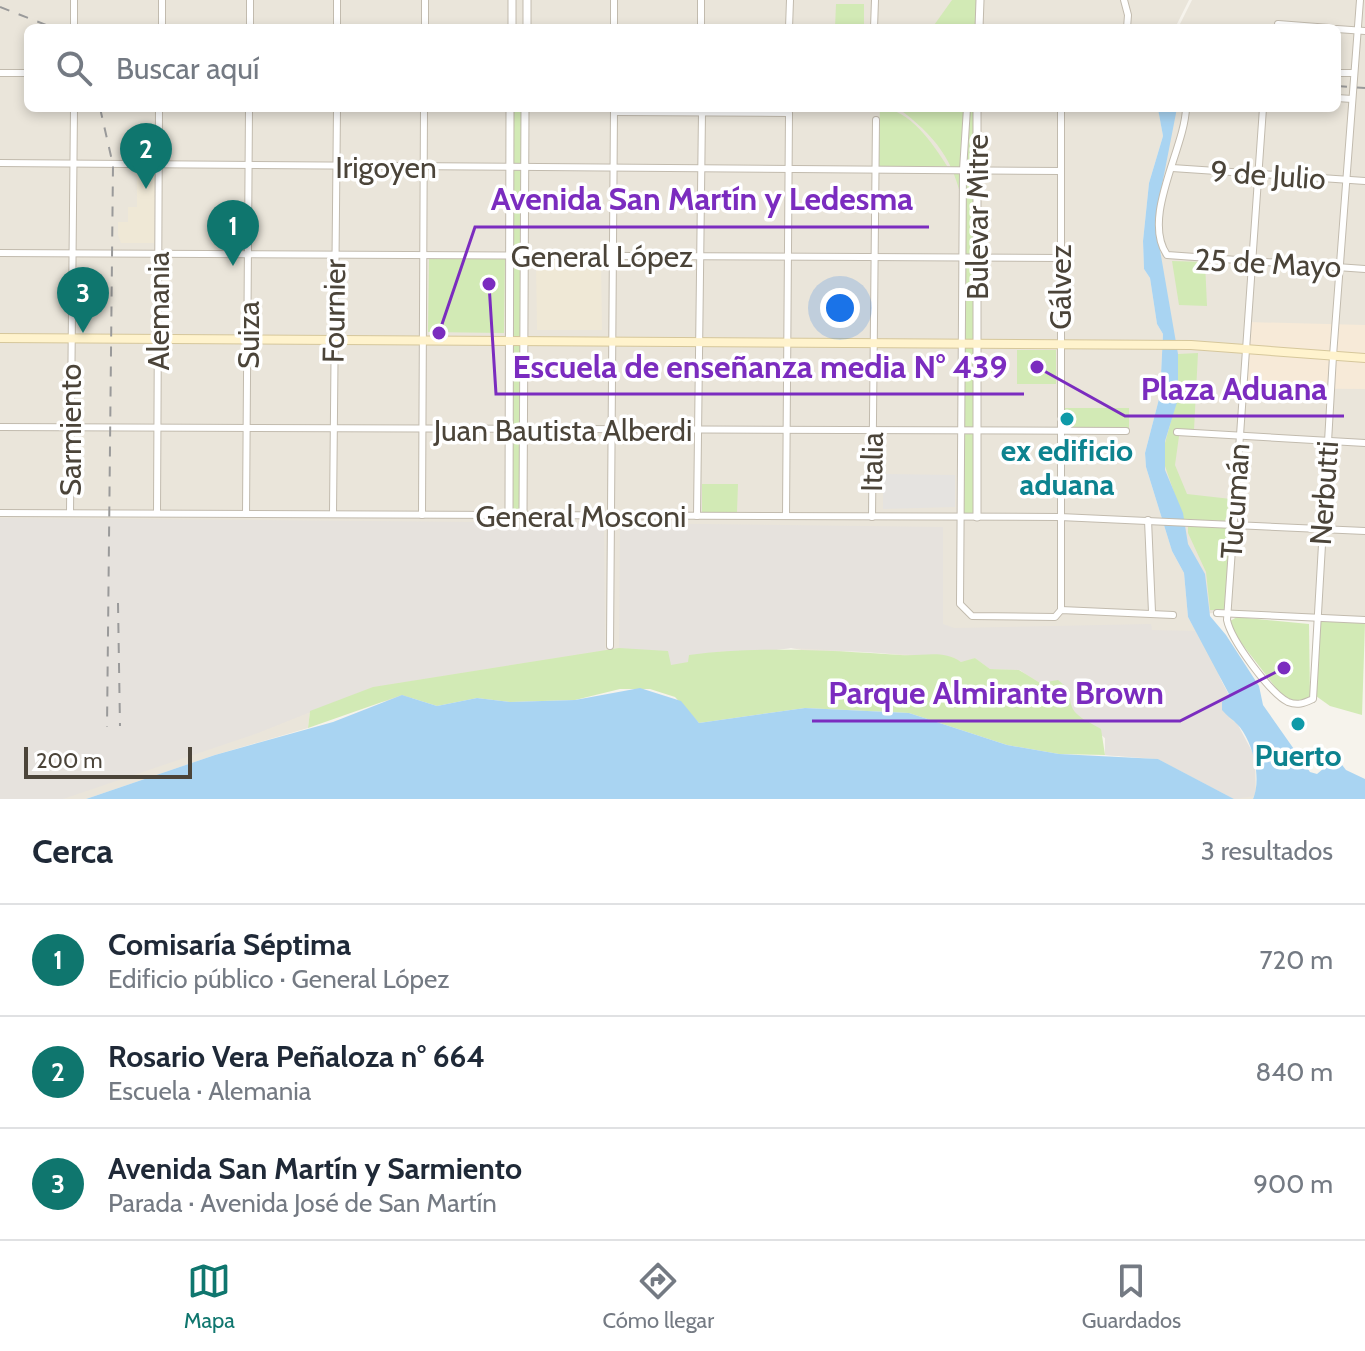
<!DOCTYPE html>
<html lang="es">
<head>
<meta charset="utf-8">
<style>
	:root { --surface:#fff; --page:#f6f6f7; --text:#1f2937; --muted:#747a83; --line:#e0e1e3; --accent:#0f766e }
	body { margin:0; font-family:Cabin,sans-serif; background:var(--page); color:var(--text) }
	.scale { position:absolute; left:24px; bottom:20px; width:168px; box-sizing:border-box; padding-left:8px; border:4px solid #4b4439; border-top:0; font-size:22px; line-height:28px; white-space:nowrap; color:#4b4439; -webkit-text-stroke:6px #fff; paint-order:stroke }
	.you { position:absolute; left:840px; top:308px; width:28px; height:28px; margin:-20px; border:6px solid #fff; border-radius:50%; background:#1a73e8; box-shadow:0 0 0 12px #1a73e833 }
	.badge { display:grid; place-items:center; width:52px; height:52px; border-radius:50%; background:var(--accent); color:#fff; font-size:26px; font-weight:700 }
	.pin { position:absolute; translate:-50% -66px; filter:drop-shadow(0 2px 4px #0008) }
	.pin::after { content:''; position:absolute; top:42px; width:28px; height:24px; background:inherit; clip-path:polygon(0 0,100% 0,50% 100%) }
	.list { margin:0; padding:0; list-style:none }
	h2 { display:flex; justify-content:space-between; align-items:center; height:104px; margin:0; padding:0 32px; font-size:34px }
	h2 small { font-size:26px; font-weight:400; color:var(--muted) }
	.list li { display:grid; grid-template-columns:52px 1fr auto; gap:24px; align-items:center; box-sizing:border-box; height:112px; padding:0 32px; border-top:2px solid var(--line) }
	.list b { display:block; font-size:30px; white-space:nowrap }
	.list p { margin:0; font-size:26px; white-space:nowrap; color:var(--muted) }
	.list em { font-size:26px; font-style:normal; color:var(--muted) }
	.icon { flex:none; width:44px; height:44px; fill:none; stroke:currentColor; stroke-width:2; stroke-linecap:round; stroke-linejoin:round }
	.map { position:relative; flex:none; width:1365px; height:799px; overflow:hidden }
	.search { position:absolute; background:var(--surface); box-shadow:0 4px 12px #0003; left:24px; right:24px; top:24px; height:88px; display:flex; align-items:center; gap:20px; box-sizing:border-box; padding:0 28px; border-radius:12px; color:var(--muted); font-size:30px }
	.sheet { height:440px; background:var(--surface) }
	nav { display:flex; justify-content:space-around; align-items:center; box-sizing:border-box; height:112px; border-top:2px solid var(--line); background:var(--surface); font-size:22px; color:var(--muted) }
	nav a { display:grid; justify-items:center; gap:4px }
	nav .on { color:var(--accent) }
	.map>svg:first-child { display:block }
	.residential { fill:#eae5da }
	.commercial { fill:#f7ead8 }
	.industrial { fill:#e6e2dd }
	.education { fill:#efe8d6 }
	.green { fill:#d2eab5 }
	.parking { fill:#e5e3e0 }
	.water { fill:#a9d4f2 }
	.lines { fill:none; stroke-linecap:round; stroke-linejoin:round }
	.minor-casing { stroke:#c2bbae; stroke-width:8 }
	.tertiary-casing { stroke:#c2bbae; stroke-width:9 }
	.secondary-casing { stroke:#d6c79b; stroke-width:10 }
	.minor { stroke:#fff; stroke-width:6 }
	.tertiary { stroke:#fff; stroke-width:7 }
	.secondary { stroke:#fff3cd; stroke-width:8 }
	.rail { stroke:#9a9a9a; stroke-width:2; stroke-dasharray:10 10; stroke-linecap:butt }
	.culture-dot { fill:#0f9aa8; stroke:#fff; stroke-width:3 }
	.labels { text-anchor:middle; dominant-baseline:central; stroke-width:7; stroke-linejoin:round; paint-order:stroke }
	.street-label { font-size:30px; fill:#4b4439; stroke:#fff }
	.culture-label { font-size:30px; font-weight:bold; fill:#0d838f; stroke:#fff }
	.leader { fill:none; stroke:#7b2cbf; stroke-width:3 }
	.callout-dot { fill:#7b2cbf; stroke:#fff; stroke-width:3 }
	.callout-label { font-size:32px; text-anchor:middle; font-weight:bold; fill:#7b2cbf; stroke:#fff; stroke-width:7; stroke-linejoin:round; paint-order:stroke }
</style>
</head>
<body>
<div class="map">
<svg width="1365" height="799" viewBox="0 0 1365 799">
	<rect width="100%" height="100%" fill="#f6f3ec"/>
	<!-- residential -->
	<g class="residential">
		<polygon points="0,0 1189,0 1175,28 28,28 28,108 1158,108 1163,136 1149,183 1143,241 1144,269 1150,278 1157,324 1163,334 1160,395 1145,453 1146,467 1172,551 1184,573 1188,617 1216,667 1228,699 1222,702 1255,757 1256,790 1253,799 1234,799 1158,759 1105,755 1105,738 1020,670 990,669 975,658 965,662 862,651 812,652 791,648 689,656 689,662 310,711 308,728 215,755 86,799 0,799"/>
		<polygon points="1192,0 1365,0 1365,620 1228,612 1200,614 1156,437 1168,363 1149,235 1166,147 1167,108 1337,108 1337,28 1178,28"/>
	</g>
	<!-- commercial -->
	<polygon class="commercial" points="1247,322 1365,325 1365,389 1243,388"/>
	<!-- industrial -->
	<g class="industrial">
		<polygon points="0,518 604,523 605,650 373,687 258,733 63,799 0,799"/>
		<polygon points="620,523 943,527 943,624 954,628 1151,624 1152,630 1195,631 1229,695 1229,719 1237,723 1255,757 1255,796 1234,799 1158,759 1105,755 1105,738 1088,721 1072,713 1069,705 1070,690 1040,683 1020,670 990,669 975,658 961,662 953,657 791,648 754,653 724,651 689,656 689,662 671,666 619,648"/>
	</g>
	<!-- education -->
	<g class="education">
		<polygon points="137,171 155,171 154,243 121,243 118,235 118,222 128,222 128,207 137,207"/>
		<polygon points="536,261 601,261 602,330 537,330"/>
	</g>
	<!-- green -->
	<g class="green">
		<polygon points="952,0 980,0 979,28 932,28"/>
		<polygon points="836,4 864,4 864,28 835,28"/>
		<polygon points="510,108 525,108 523,515 509,515"/>
		<path d="M880 108C909 108 933 144 947 166L878 167Z"/>
		<path d="M898 108H977V517H961L963 206C954 159 935 136 898 108Z"/>
		<polygon points="429,259 505,259 504,333 428,332"/>
		<polygon points="1172,261 1205,262 1207,306 1179,305"/>
		<rect x="1017" y="350" width="39" height="34"/>
		<polygon points="1198,353 1194,430 1180,429 1175,465 1187,494 1231,499 1225,521 1183,519 1164,463 1165,443 1178,396 1178,354"/>
		<polygon points="1063,408 1129,408 1129,429 1063,430"/>
		<polygon points="702,484 738,484 737,512 702,512"/>
		<polygon points="1188,525 1229,526 1226,610 1210,610 1206,572 1188,533"/>
		<polygon points="1237,617 1309,624 1310,697 1300,703 1286,701 1232,631 1230,621"/>
		<polygon points="1319,620 1365,623 1362,715 1330,706 1316,696"/>
		<path d="M619 648 668 651 671 665 688 662 689 655C758 646 831 650 900 655 922 657 942 649 961 662L975 658 990 669 1019 670 1040 683 1058 680 1070 690C1068 715 1081 717 1101 729L1105 755 1059 754 1007 745 909 713 805 708 699 723 675 697 650 689H620L575 700 510 702 477 698 437 706 402 695 308 728 310 711 373 687Z"/>
	</g>
	<!-- parking -->
	<polygon class="parking" points="883,474 955,475 955,507 883,509"/>
	<!-- water -->
	<g class="water">
		<path d="M1177 108 1155 221 1178 354V399L1165 441V470L1183 513 1188 544 1205 574 1210 616 1226 635 1259 686 1263 705 1310 772 1317 774 1330 763 1339 761 1346 770 1365 779V799H1253C1262 779 1253 740 1237 724 1232 719 1227 716 1222 710V702L1229 694 1188 617 1184 573 1172 551 1146 467 1145 453 1160 395 1163 334 1157 324 1150 278 1144 269 1143 241 1149 183 1163 136 1158 109Z"/>
		<polygon points="640,688 681,701 699,723 805,708 909,713 1007,745 1059,754 1158,759 1234,799 86,799 215,755 333,722 402,695 437,706 477,698 510,702 575,700"/>
	</g>
	<g class="lines">
		<defs>
			<g id="minor">
				<polyline points="701,0 701,28"/>
				<polyline points="1124,0 1128,15 1127,28"/>
				<polyline points="1278,24 1330,28"/>
				<polyline points="74,27 74,0"/>
				<polyline points="162,28 162,0"/>
				<polyline points="250,28 250,0"/>
				<polyline points="337,28 337,0"/>
				<polyline points="425,28 425,0"/>
				<polyline points="614,28 614,0"/>
				<polyline points="789,28 790,0"/>
				<polyline points="874,28 875,0"/>
				<polyline points="1337,29 1365,31"/>
				<polyline points="0,73 28,73"/>
				<polyline points="1337,73 1354,73"/>
				<polyline points="1337,98 1352,99"/>
				<polyline points="967,108 963,170 960,604 972,616 1055,617 1061,610 1173,615"/>
				<polyline points="1061,108 1061,610"/>
				<path d="M1186 108C1185 148 1141 217 1167 255L1365 269"/>
				<path d="M1263 108 1227 620C1231 640 1270 693 1288 702 1298 706 1304 703 1313 699L1333 356 1360 0"/>
				<polyline points="614,112 789,113 786,516"/>
				<polyline points="0,163 1061,171"/>
				<polyline points="1172,168 1365,181"/>
				<polyline points="0,253 1060,258"/>
				<polyline points="0,427 1126,431"/>
				<polyline points="1177,432 1365,443"/>
				<polyline points="0,513 1060,517 1365,531"/>
				<polyline points="70,513 74,108"/>
				<polyline points="157,513 159,108"/>
				<polyline points="246,514 249,108"/>
				<polyline points="333,514 337,108"/>
				<polyline points="422,515 424,108"/>
				<polyline points="697,516 702,112"/>
				<polyline points="872,517 876,120"/>
				<polyline points="1148,520 1152,612"/>
				<polyline points="1217,613 1365,620"/>
				<polyline points="610,646 614,109"/>
			</g>
			<g id="tertiary">
				<polyline points="512,28 512,0"/>
				<polyline points="527,28 527,0"/>
				<polyline points="979,28 980,0"/>
				<polyline points="509,515 510,108"/>
				<polyline points="523,515 525,108"/>
				<polyline points="977,517 977,108"/>
			</g>
			<polyline id="secondary" points="0,338 1191,345 1365,358"/>
		</defs>
		<!-- minor casing -->
		<use href="#minor" class="minor-casing"/>
		<!-- tertiary casing -->
		<use href="#tertiary" class="tertiary-casing"/>
		<!-- secondary casing -->
		<use href="#secondary" class="secondary-casing"/>
		<!-- minor -->
		<use href="#minor" class="minor"/>
		<!-- tertiary -->
		<use href="#tertiary" class="tertiary"/>
		<!-- secondary -->
		<use href="#secondary" class="secondary"/>
		<!-- rail -->
		<g class="rail">
			<polyline points="0,7 54,28"/>
			<polyline points="1337,86 1365,88"/>
			<polyline points="100,108 113,165 107,727"/>
			<polyline points="118,603 120,726"/>
		</g>
	</g>
	<!-- markers -->
	<g class="culture-dot">
		<circle cx="1067" cy="419" r="8"/>
		<circle cx="1298" cy="724" r="8"/>
	</g>
	<g class="labels">
		<!-- street labels -->
		<g class="street-label">
			<text x="386" y="167">Irigoyen</text>
			<text transform="translate(1268 175) rotate(4)">9 de Julio</text>
			<text transform="translate(977 217) rotate(-90)">Bulevar Mitre</text>
			<text x="602" y="256">General López</text>
			<text transform="translate(1268 263) rotate(3)">25 de Mayo</text>
			<text transform="translate(1060 287) rotate(-90)">Gálvez</text>
			<text transform="translate(158 311) rotate(-90)">Alemania</text>
			<text transform="translate(334 311) rotate(-89)">Fournier</text>
			<text transform="translate(248 335) rotate(-90)">Suiza</text>
			<text transform="translate(70 430) rotate(-90)">Sarmiento</text>
			<text x="563" y="430">Juan Bautista Alberdi</text>
			<text transform="translate(872 462) rotate(-89)">Italia</text>
			<text transform="translate(1324 493) rotate(-86)">Nerbutti</text>
			<text transform="translate(1235 501) rotate(-86)">Tucumán</text>
			<text x="581" y="516">General Mosconi</text>
		</g>
		<!-- culture labels -->
		<g class="culture-label">
			<text x="1067" y="450">ex edificio<tspan x="1067" dy="34">aduana</tspan></text>
			<text x="1298" y="755">Puerto</text>
		</g>
	</g>
	<!-- callouts -->
	<path class="leader" d="M439 333L475 227H929M489 284L496 394H1024M1037 367L1125 416H1344M1284 668L1180 721H812"/>
	<g class="callout-dot">
		<circle cx="439" cy="333" r="8"/>
		<circle cx="489" cy="284" r="8"/>
		<circle cx="1037" cy="367" r="8"/>
		<circle cx="1284" cy="668" r="8"/>
	</g>
	<g class="callout-label">
		<text x="702" y="210">Avenida San Martín y Ledesma</text>
		<text x="760" y="378">Escuela de enseñanza media N° 439</text>
		<text x="1234" y="400">Plaza Aduana</text>
		<text x="996" y="704">Parque Almirante Brown</text>
	</g>
</svg>
<div class="scale">200 m</div>
<div class="you"></div>
<div class="pin badge" style="left:233px;top:266px">1</div>
<div class="pin badge" style="left:146px;top:189px">2</div>
<div class="pin badge" style="left:83px;top:333px">3</div>
<div class="search"><svg class="icon" aria-label="search" viewBox="0 0 24 24"><circle cx="10" cy="10" r="6"/><path d="M15 15l6 6"/></svg>Buscar aquí</div>
</div>
<section class="sheet">
<h2>Cerca<small>3 resultados</small></h2>
<ul class="list">
<li><span class="badge">1</span><div><b>Comisaría Séptima</b><p>Edificio público · General López</p></div><em>720 m</em></li>
<li><span class="badge">2</span><div><b>Rosario Vera Peñaloza n° 664</b><p>Escuela · Alemania</p></div><em>840 m</em></li>
<li><span class="badge">3</span><div><b>Avenida San Martín y Sarmiento</b><p>Parada · Avenida José de San Martín</p></div><em>900 m</em></li>
</ul>
</section>
<nav>
<a class="on"><svg class="icon" aria-label="map" viewBox="0 0 24 24"><path d="M3 6l6-2 6 2 6-2v14l-6 2-6-2-6 2zM9 4v14M15 6v14"/></svg>Mapa</a>
<a><svg class="icon" aria-label="directions" viewBox="0 0 24 24"><path d="M12 3l9 9-9 9-9-9zM9 14v-3h6M13 9l2 2-2 2"/></svg>Cómo llegar</a>
<a><svg class="icon" aria-label="saved" viewBox="0 0 24 24"><path d="M7 4h10v16l-5-4-5 4z"/></svg>Guardados</a>
</nav>
</body>
</html>
